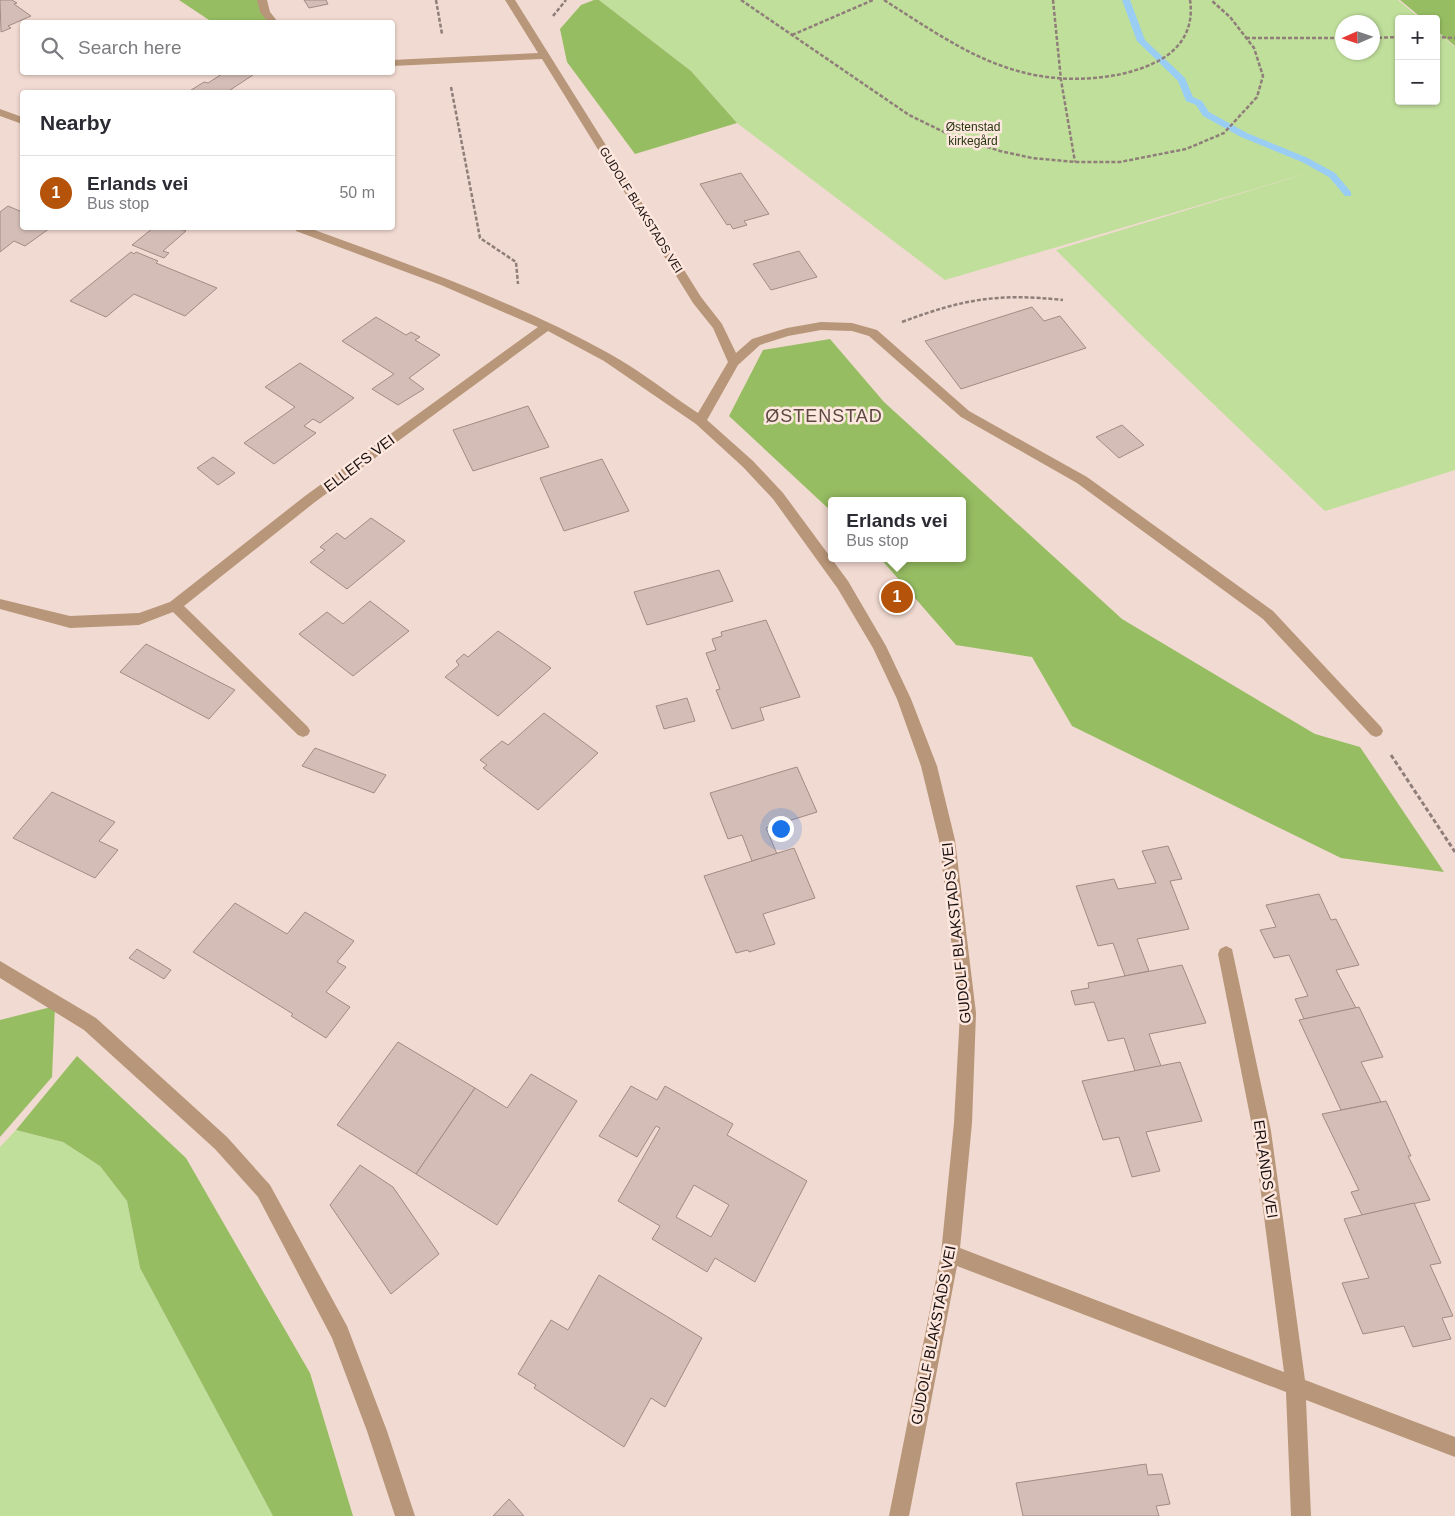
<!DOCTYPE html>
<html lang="en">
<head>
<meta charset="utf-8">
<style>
	:root { --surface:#fff; --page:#f2f2f3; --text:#2b2b33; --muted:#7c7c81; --line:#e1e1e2; --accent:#b45309 }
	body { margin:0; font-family:Arial,sans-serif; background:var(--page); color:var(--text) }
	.controls { position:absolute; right:15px; top:15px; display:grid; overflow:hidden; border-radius:5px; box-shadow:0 1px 4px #0004 }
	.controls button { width:45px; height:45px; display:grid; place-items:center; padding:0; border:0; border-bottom:1px solid var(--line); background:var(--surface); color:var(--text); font:25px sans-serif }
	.compass { position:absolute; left:1335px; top:15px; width:45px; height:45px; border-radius:50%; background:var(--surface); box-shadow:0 1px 4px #0004; rotate:267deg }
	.you { position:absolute; left:780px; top:828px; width:18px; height:18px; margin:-12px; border:4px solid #fff; border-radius:50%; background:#1a73e8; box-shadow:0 0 0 8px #1a73e833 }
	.badge { display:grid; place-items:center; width:32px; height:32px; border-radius:50%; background:var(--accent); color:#fff; font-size:16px; font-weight:700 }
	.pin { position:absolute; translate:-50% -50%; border:2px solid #fff; box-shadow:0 1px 5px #0006 }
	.popup { position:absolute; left:828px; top:497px; width:138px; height:65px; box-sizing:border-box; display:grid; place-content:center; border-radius:5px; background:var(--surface); filter:drop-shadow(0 1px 4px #0005); font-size:16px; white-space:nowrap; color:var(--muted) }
	.popup b { font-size:19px; color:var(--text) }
	.popup::after { content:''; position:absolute; left:50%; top:100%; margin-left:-10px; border:10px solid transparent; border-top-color:var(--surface) }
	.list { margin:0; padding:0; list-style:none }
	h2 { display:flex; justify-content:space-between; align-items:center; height:65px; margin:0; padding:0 20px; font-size:21px }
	h2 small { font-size:16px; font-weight:400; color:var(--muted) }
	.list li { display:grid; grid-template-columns:32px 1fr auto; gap:15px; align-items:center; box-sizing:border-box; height:75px; padding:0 20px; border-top:1px solid var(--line) }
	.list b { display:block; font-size:19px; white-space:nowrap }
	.list p { margin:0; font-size:16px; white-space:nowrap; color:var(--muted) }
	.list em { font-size:16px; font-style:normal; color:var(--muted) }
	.icon { flex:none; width:28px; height:28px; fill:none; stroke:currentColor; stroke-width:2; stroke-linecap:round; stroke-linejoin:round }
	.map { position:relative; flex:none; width:1455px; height:1516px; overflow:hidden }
	.search { position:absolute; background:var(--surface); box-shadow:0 1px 4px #0004; left:20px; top:20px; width:375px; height:55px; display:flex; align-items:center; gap:12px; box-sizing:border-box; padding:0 18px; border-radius:5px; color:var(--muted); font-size:19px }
	.panel { position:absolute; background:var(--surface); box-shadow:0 1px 4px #0004; left:20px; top:90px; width:375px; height:140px; border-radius:5px }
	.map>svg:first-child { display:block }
	.green { fill:#c0df9b; fill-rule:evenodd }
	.forest { fill:#96bd62 }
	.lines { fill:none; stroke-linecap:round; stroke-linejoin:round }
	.stream { fill:#9acdf4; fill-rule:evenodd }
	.building { fill:#d4bdb6; stroke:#a18b84; fill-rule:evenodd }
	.path-far1 { stroke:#8f7e79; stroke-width:2.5; stroke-dasharray:4 2; stroke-linecap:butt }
	.path { stroke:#8f7e79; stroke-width:3; stroke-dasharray:4.5 2.5; stroke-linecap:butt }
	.minor { fill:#b89679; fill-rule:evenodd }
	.labels { text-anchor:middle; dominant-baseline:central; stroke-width:5; stroke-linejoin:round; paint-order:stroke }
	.far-park-label { font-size:12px; fill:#273610; stroke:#fee7de }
	.far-street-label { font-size:12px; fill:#19110f; stroke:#fee7de }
	.street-label { font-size:15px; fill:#19110f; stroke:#fee7de }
	.quarter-label { font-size:18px; letter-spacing:1px; fill:#5b4942; stroke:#fee7de }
</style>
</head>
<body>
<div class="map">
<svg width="1455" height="1516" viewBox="0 0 1455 1516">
	<rect width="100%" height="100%" fill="#f1dad1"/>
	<!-- green -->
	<g class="green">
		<path d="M599 0H1398L1421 19H1399V101H1436V31L1455 47V470L1325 511 1134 328 1056 250 1315 171 945 280 737 123 691 71ZM1342 22H1372V52H1342Z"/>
		<polygon points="16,1130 63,1142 100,1166 127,1201 140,1268 273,1516 0,1516 0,1147"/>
	</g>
	<!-- forest -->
	<g class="forest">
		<polygon points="179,0 261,0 275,22 212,22"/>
		<polygon points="594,0 599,0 691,71 737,123 635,154 567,62 560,29 581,5"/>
		<polygon points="1400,0 1455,0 1455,46 1436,30 1436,19 1423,19"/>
		<polygon points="830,339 884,402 1122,619 1315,734 1360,747 1444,872 1341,858 1072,726 1032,657 956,645 880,558 962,558 962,501 832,501 832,512 729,416 763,350"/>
		<polygon points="55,1006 52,1077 0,1137 0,1020"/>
		<polygon points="77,1056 186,1158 310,1373 353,1516 273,1516 140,1268 127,1201 100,1166 63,1142 16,1130"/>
	</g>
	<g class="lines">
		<!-- stream -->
		<polygon class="stream" points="1122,0 1130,0 1145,40 1185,78 1193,97 1202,101 1209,112 1247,133 1308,158 1335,173 1351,192 1351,196 1345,196 1329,177 1302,162 1241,137 1203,116 1196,105 1186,101 1178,81 1137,41"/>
	</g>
	<!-- building -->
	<g class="building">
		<polygon points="0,0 12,0 17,3 14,4 31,16 8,26 11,28 1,32"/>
		<polygon points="304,0 326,0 328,4 309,8"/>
		<polygon points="225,72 249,72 253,75 227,92 188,92 204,82 208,83"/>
		<polygon points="741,173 769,214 744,221 747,225 733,229 730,224 727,225 700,184"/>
		<polygon points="8,206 22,212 22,228 50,228 25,246 14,241 0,252 0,212"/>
		<polygon points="153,228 176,228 186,231 163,251 169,253 164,258 132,245"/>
		<polygon points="799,251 817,277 771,290 753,264"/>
		<polygon points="131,252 134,254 136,252 158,261 156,263 217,288 185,316 134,294 106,317 70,301"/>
		<polygon points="1032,307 1044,321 1060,316 1086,348 961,389 925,341"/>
		<polygon points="376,317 406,335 411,332 420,337 415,340 440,355 409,378 424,389 398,405 372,389 394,374 342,341"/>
		<polygon points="300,363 354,398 320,423 313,419 304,426 316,433 274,464 244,443 295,407 265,387"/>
		<polygon points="528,406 549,447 473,471 453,430"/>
		<polygon points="1122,425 1144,445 1119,458 1096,437"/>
		<polygon points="213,457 235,473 218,485 197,468"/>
		<polygon points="602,459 629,511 564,531 540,478"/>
		<polygon points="371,518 405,541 347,589 310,562 325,550 320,547 337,533 345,539"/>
		<polygon points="719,570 733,601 647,625 634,592"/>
		<polygon points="370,601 409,631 353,676 299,634 327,612 343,624"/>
		<polygon points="766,620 800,697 760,708 764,720 732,729 716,690 720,689 706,653 716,650 712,639 722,636 721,632"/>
		<polygon points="498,631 551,668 498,716 445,677 459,665 456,661 464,654 468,657"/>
		<polygon points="146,644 235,690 209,719 120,672"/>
		<polygon points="687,698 695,721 664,729 656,706"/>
		<polygon points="544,713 598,753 538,810 483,768 487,765 480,760 502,741 508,745"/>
		<polygon points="315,748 386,775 374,793 302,766"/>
		<polygon points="797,767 817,812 766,828 777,854 752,861 742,835 728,839 710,793"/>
		<polygon points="52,792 115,822 99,841 118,850 95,878 13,838"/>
		<polygon points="1168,846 1182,879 1170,881 1189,929 1137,939 1149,971 1125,976 1113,943 1098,946 1076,886 1114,879 1118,889 1156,883 1142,851"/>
		<polygon points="794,848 815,898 763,914 775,944 749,952 748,950 736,953 704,876"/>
		<polygon points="1319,894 1331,920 1336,919 1359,965 1336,970 1356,1008 1304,1019 1295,999 1308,996 1289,955 1274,958 1260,930 1276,927 1266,905"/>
		<polygon points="235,903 287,934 305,912 354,941 337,962 346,967 326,992 350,1007 326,1038 291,1016 293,1014 193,952"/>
		<polygon points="137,949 171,970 164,979 129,958"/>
		<polygon points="1182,965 1206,1023 1149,1034 1161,1066 1135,1071 1124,1038 1108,1041 1094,1002 1075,1005 1071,991 1089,988 1088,983"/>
		<polygon points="1359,1007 1383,1057 1361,1062 1381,1102 1341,1110 1299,1020"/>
		<polygon points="398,1042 475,1088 416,1174 337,1125"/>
		<polygon points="1180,1062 1202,1121 1146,1132 1160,1171 1132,1177 1119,1137 1103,1140 1082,1081"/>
		<polygon points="531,1074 577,1101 497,1225 416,1174 475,1088 507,1108"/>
		<path d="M631 1086 657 1100 665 1086 733 1124 727 1135 807 1181 755 1282 715 1258 707 1272 652 1239 660 1226 618 1201 660 1128 656 1126 637 1157 599 1136ZM694 1185 729 1205 711 1237 676 1217Z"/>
		<polygon points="1386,1101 1411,1156 1408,1156 1430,1200 1362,1215 1351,1192 1359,1190 1322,1114"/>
		<polygon points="360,1165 393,1187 439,1254 391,1294 330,1205"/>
		<polygon points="1414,1203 1441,1263 1430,1265 1453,1316 1442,1318 1451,1339 1413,1347 1404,1326 1363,1334 1342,1283 1369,1278 1344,1219"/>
		<polygon points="599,1275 702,1338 665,1407 651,1398 624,1447 534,1388 536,1385 518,1374 551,1320 568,1330"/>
		<polygon points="1146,1464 1148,1475 1162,1474 1170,1504 1156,1506 1159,1516 1023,1516 1016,1483"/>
		<polygon points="509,1499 524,1516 493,1516"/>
	</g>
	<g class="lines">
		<!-- path-far1 -->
		<g class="path-far1">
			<polyline points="436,0 442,34"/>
			<polyline points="741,0 909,115 950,135 1000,151 1032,158 1075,162 1120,162 1186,149 1224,133 1257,97 1263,76 1254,48 1230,17 1211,0"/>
			<path d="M884 0C953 44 1008 85 1094 78 1117 76 1140 71 1160 60 1183 47 1194 26 1190 0"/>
			<polyline points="1053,0 1061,80 1075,162"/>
			<polyline points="553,16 566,0"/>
			<polyline points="792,35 873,0"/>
			<polyline points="1436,37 1455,38"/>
			<polyline points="1246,38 1342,38"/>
			<polyline points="1372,38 1399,37"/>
			<polyline points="451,87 480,238 516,262 518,284"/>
			<path d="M902 322C963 299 998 293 1063 300"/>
		</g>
		<!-- path -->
		<polyline class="path" points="1391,755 1455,852"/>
		<!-- minor -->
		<g class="minor">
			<polygon points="257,0 267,0 270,12 278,22 268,22 260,12"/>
			<path d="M505 0H515L701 297 722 324 736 353 752 339 787 328 821 322 852 323 877 330 969 411 1087 477 1273 611 1381 727 1383 731 1381 735 1376 737 1371 735 1263 619 1077 483 961 417 869 336 852 331 821 330 788 336 760 345 738 365 707 420 753 461 783 493 848 581 886 646 911 699 937 766 955 840 976 1013 972 1123 960 1248 1284 1372 1253 1131 1218 954 1220 949 1226 946 1232 949 1271 1131 1305 1380 1455 1437V1457L1306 1400 1311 1516H1291L1286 1392 957 1266 909 1516H889L941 1254 954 1123 960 1013 939 840 921 766 897 699 873 648 838 589 773 499 743 467 696 424 604 361 548 331 315 502 184 606 308 727 310 731 308 735 303 737 298 735 173 612 139 625 70 628 0 609V599L70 616 139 613 170 602 305 496 538 327 441 285 296 231 295 228H309C411 265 514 301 610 354 641 371 669 394 698 413L728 362 713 328 693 303 542 59 392 66V60L538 53Z"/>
			<polygon points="0,109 22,117 22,124 0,116"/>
			<polygon points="0,961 96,1018 227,1137 270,1185 347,1326 387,1431 415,1516 395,1516 367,1431 332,1338 258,1197 215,1149 84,1030 0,978"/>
		</g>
	</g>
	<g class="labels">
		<!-- far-park labels -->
		<g class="far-park-label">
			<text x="973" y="127">Østenstad<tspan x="973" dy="14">kirkegård</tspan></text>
		</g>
		<!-- far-street labels -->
		<g class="far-street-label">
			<text transform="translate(641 210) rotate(58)">GUDOLF BLAKSTADS VEI</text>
		</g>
		<!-- street labels -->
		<g class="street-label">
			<text transform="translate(359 463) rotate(-37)">ELLEFS VEI</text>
			<text transform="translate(956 933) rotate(-96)">GUDOLF BLAKSTADS VEI</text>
			<text transform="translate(1266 1169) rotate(82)">ERLANDS VEI</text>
			<text transform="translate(933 1335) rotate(-79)">GUDOLF BLAKSTADS VEI</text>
		</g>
		<!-- quarter labels -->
		<g class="quarter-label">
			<text x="824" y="416">ØSTENSTAD</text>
		</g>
	</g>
</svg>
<div class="controls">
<button>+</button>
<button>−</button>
</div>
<svg class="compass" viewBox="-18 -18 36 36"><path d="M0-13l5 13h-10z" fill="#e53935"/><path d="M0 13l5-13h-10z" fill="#7c7c81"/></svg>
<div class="you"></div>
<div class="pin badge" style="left:897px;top:597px">1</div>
<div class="popup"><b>Erlands vei</b>Bus stop</div>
<div class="search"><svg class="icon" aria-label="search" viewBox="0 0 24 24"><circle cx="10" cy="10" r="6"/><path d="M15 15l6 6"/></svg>Search here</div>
<section class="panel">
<h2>Nearby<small></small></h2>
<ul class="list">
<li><span class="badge">1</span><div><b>Erlands vei</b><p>Bus stop</p></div><em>50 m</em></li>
</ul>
</section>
</div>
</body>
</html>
